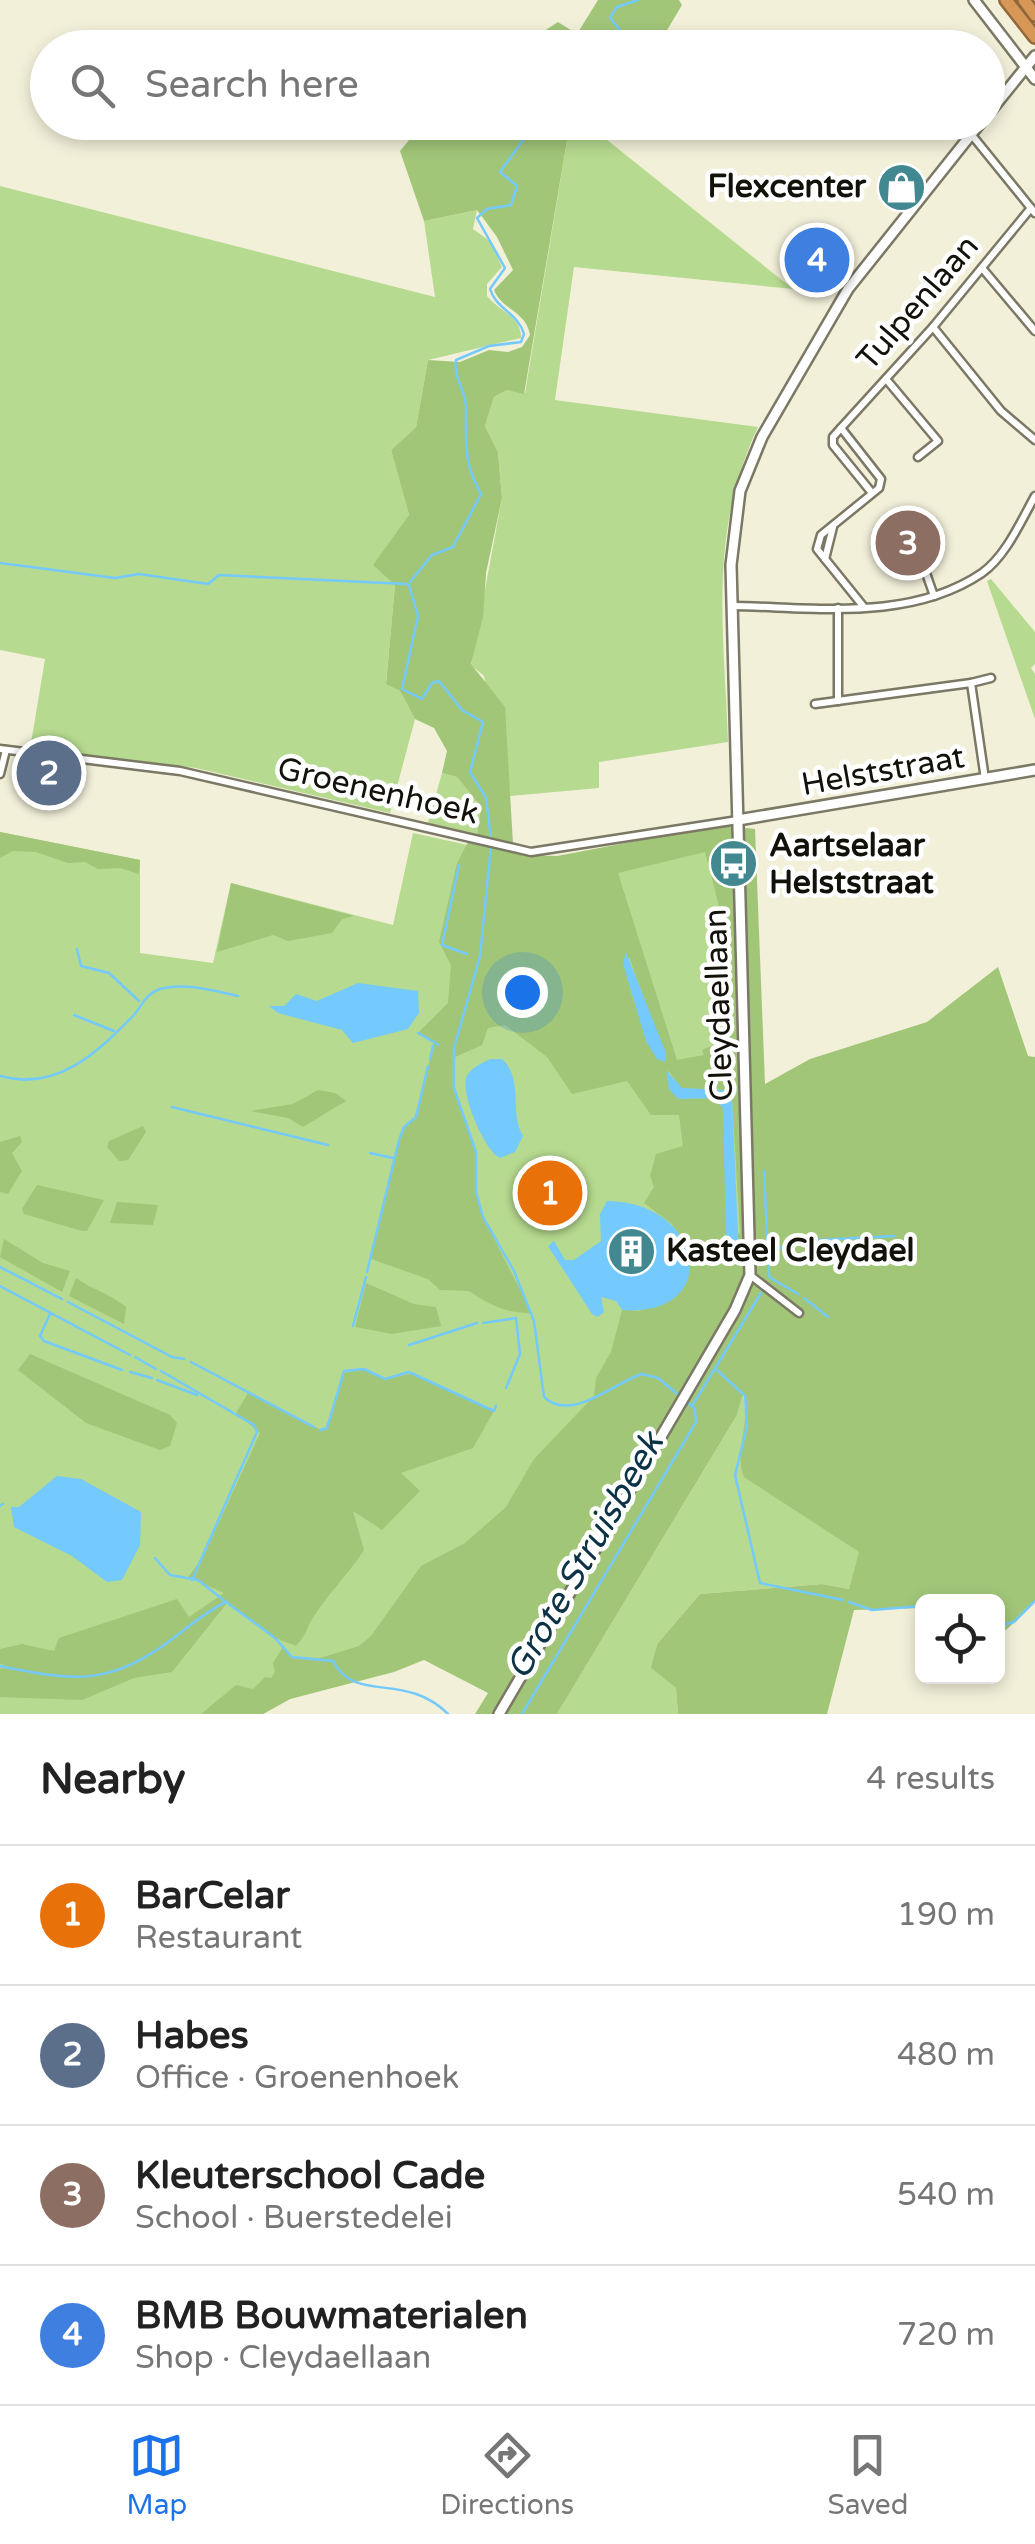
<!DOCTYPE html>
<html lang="en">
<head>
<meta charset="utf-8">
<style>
	:root { --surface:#fff; --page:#f6f6f6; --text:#222; --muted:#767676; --line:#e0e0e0; --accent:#1a73e8 }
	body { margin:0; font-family:"Varela Round",sans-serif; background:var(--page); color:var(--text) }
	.controls { position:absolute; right:30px; bottom:30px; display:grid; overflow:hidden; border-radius:15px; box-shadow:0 5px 15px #0003 }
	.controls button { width:90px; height:90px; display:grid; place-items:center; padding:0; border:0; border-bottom:2px solid var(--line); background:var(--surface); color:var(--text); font:50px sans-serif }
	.you { position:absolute; left:522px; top:992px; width:35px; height:35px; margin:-25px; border:8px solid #fff; border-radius:50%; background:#1a73e8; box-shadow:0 0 0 15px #1a73e833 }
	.badge { display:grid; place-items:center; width:65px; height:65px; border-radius:50%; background:var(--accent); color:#fff; font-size:32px; font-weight:700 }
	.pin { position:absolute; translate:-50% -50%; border:5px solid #fff; box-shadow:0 2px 10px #0006 }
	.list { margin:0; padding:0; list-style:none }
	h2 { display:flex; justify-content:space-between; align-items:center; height:130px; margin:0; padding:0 40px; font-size:42px }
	h2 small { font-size:32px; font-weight:400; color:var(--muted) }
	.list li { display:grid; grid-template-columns:65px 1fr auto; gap:30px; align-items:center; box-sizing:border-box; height:140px; padding:0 40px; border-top:2px solid var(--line) }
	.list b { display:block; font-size:38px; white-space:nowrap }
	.list p { margin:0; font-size:32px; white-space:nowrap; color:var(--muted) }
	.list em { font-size:32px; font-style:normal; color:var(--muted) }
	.icon { flex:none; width:55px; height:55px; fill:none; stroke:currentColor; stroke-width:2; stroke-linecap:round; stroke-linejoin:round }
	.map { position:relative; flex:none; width:1035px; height:1714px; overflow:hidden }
	.search { position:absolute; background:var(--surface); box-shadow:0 5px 15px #0003; left:30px; right:30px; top:30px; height:110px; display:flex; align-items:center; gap:25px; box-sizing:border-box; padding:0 35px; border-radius:55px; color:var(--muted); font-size:38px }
	.sheet { height:690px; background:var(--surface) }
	nav { display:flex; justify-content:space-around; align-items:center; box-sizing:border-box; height:140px; border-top:2px solid var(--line); background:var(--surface); font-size:28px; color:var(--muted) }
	nav a { display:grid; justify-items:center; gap:5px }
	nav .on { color:var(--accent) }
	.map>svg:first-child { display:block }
	.green { fill:#b6da8f }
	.forest { fill:#a1c678; fill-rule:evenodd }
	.water { fill:#74c9fd; fill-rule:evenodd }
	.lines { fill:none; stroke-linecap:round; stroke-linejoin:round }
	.stream { stroke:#74c9fd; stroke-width:2.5 }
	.street-casing { stroke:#7b7865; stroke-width:11 }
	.secondary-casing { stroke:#7b7865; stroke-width:14 }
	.highway-casing { stroke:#92683b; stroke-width:16 }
	.street { stroke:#fff; stroke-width:6 }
	.secondary { stroke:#fff; stroke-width:9 }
	.highway { stroke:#d79756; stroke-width:11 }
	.labels { text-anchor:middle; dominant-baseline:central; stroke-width:9; stroke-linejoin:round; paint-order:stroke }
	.poi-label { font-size:32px; font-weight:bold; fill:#12110a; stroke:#fff; text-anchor:start }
	.street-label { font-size:32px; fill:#12110a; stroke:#fff }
	.water-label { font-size:35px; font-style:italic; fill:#0c3247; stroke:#fff }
</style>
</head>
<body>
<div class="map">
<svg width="1035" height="1714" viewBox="0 0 1035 1714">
	<rect width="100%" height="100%" fill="#f3f0da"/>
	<!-- green -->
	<g class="green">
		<path d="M570 123H586L793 289 574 267 555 400 758 427C708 534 724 627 728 742L599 762V788L510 796 496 699 486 687 484 676 471 665 502 498 498 452 485 426 494 397 507 390 525 393Z"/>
		<path d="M0 186 435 297 424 221 477 210 473 229 491 242 502 267 487 284V296C499 311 522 317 521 338L428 360 416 427 391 450 409 515 395 585 386 683 400 691 415 719 390 813 196 768 30 749 45 659 0 650Z"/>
		<polygon points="991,579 1035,632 1035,664 1031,668 1035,674 1035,719 987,581"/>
		<polygon points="442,773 457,777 481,807 477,835 428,823"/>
		<polygon points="721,828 744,1254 372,1676 290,1699 263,1714 0,1714 0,832 140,860 140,953 213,963 231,883 393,925 413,833 545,862"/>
		<polygon points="743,1392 747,1426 744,1476 860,1551 849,1589 822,1584 700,1594 657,1644 652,1668 676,1688 678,1714 557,1714 737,1415"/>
	</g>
	<!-- forest -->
	<g class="forest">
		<polygon points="598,0 679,0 682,5 657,47 520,47 558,22 577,34"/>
		<path d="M424 122 570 123 524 394 507 390 494 397 485 426 498 452 502 498 486 573 483 617 471 664 505 707 513 844 477 835 481 807 457 777 442 773 447 751 434 728 415 719 400 691 386 684 395 585 373 565 409 515 391 450 416 427 428 360 460 362 489 350 508 352 522 347 530 335C526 311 502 310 494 290L513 270 497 237 477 210 424 221 400 151Z"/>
		<path d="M721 825 755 829 765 1084 810 1059 927 1022 998 967 1028 1056 1035 1057V1602L1006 1630 998 1628V1602H922V1608L854 1610 827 1714H678L676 1688 651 1668 657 1644 700 1594 822 1584 849 1589 859 1552 744 1477C733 1451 752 1422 743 1393L737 1415 557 1714H475L488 1693 424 1660 394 1672 290 1699 263 1714H201L236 1685 253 1689 265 1677 271 1678 275 1672 273 1663 283 1647 292 1657 320 1658 359 1646 371 1636 421 1566 465 1543 506 1507 534 1459 594 1396 596 1378 611 1352 622 1310 640 1311 689 1260 672 1224 644 1203 654 1187 650 1176 656 1154 683 1146 679 1115H651L627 1081 572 1094 547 1057 505 1025 488 1028 482 1045 453 1058 454 1088 476 1152V1192L483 1217 532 1313C505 1314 489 1304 469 1291L440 1290 428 1279 371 1259 399 1140 404 1127 416 1117 434 1043 418 1033 448 1003 451 965 439 942 457 863 468 842 529 855 557 856ZM705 852 722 918 728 1039 702 1050 704 1055 677 1060 618 873ZM629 957 661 1046C643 1033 621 978 629 957ZM668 1070 681 1088 723 1090 732 1099 740 1232 730 1247 723 1109 716 1098 678 1099Z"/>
		<polygon points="0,832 140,860 139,874 120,868 98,869 85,862 68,863 36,852 13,851 0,858"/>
		<polygon points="231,883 354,916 342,919 332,933 288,941 273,935 217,952"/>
		<polygon points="318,1090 335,1093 346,1101 303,1127 288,1118 250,1111 293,1104"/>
		<polygon points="143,1126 146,1132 128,1160 119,1161 107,1147 109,1141"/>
		<polygon points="20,1136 22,1142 12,1153 22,1171 8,1194 0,1192 0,1142"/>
		<polygon points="37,1185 104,1200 87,1231 82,1231 24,1214 22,1209"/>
		<polygon points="117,1202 158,1205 153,1225 110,1223"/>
		<polygon points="4,1239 43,1263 70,1271 62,1292 0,1257"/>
		<path d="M76 1278C93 1290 109 1293 126 1307L124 1324 69 1296Z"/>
		<polygon points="366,1283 414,1304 436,1307 441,1326 392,1334 355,1327"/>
		<polygon points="30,1354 170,1415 177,1423 170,1446 160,1450 86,1423 18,1370"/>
		<path d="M364 1369 385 1379 414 1373 494 1411 473 1448 401 1473 420 1491 382 1530 353 1511 364 1550C349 1573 331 1591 316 1613 307 1625 308 1633 296 1646L275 1638 227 1603 172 1672 134 1678 82 1700 0 1697V1669L4 1665 0 1664V1649L22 1644 54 1651 59 1638 177 1599 189 1617 224 1593 188 1577 202 1559 260 1433 236 1413 248 1393 323 1431 332 1416 342 1373Z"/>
	</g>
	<!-- water -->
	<g class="water">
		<polygon points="626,952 666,1053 665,1062 657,1059 646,1041 623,964"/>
		<polygon points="358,983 418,991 419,1013 408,1029 353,1043 342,1030 278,1013 269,1006 284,1006 296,994 317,1001"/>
		<path d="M491 1059H502C524 1079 509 1113 523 1136L515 1152 500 1158C485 1152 461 1095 466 1078 469 1069 483 1062 491 1059Z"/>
		<polygon points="666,1070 682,1088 723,1090 732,1099 739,1257 726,1238 723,1109 715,1098 678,1099 669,1089"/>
		<path d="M607 1201C706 1202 723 1318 622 1310L616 1301 601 1297 604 1312 598 1317 592 1314 548 1246 554 1241 565 1260H574L601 1241 600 1214ZM623 1231 652 1246 636 1270 612 1257 624 1239 620 1237Z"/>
		<polygon points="57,1476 81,1479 141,1512 140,1545 122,1580 107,1582 72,1556 14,1527 11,1507 19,1507"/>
	</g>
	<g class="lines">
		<!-- stream -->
		<g class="stream">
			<polyline points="586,48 590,48"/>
			<polyline points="635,48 610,18 617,7 638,0"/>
			<polyline points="0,563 115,578 139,574 208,584 219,575 407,584"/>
			<path d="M410 582 432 555 453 547 481 494C463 463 466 441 466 407 466 391 453 378 456 360L489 346 521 342 524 334C518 313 496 309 490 289L505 268 477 218 487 209 511 205 517 186 500 172 529 132 498 122"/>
			<polyline points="409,585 418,616 402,689 422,699 432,683 439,681 462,710 483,722 470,772 486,798 491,839"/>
			<path d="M491 847 480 956 454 1048V1088L476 1152V1192L483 1217 514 1271 534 1321 544 1397C572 1423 613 1383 642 1374L658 1378 681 1397"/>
			<polyline points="459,865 442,945 467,954"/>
			<polyline points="77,949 81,966 109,973 139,1001"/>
			<polyline points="74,1015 114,1031"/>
			<polyline points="418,1033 439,1045"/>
			<polyline points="430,1059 433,1046"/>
			<path d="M0 1076C56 1092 97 1053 133 1016 143 1005 145 994 160 989 183 982 215 991 238 996"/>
			<polyline points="172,1107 328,1145"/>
			<polyline points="370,1153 393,1158"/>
			<polyline points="764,1171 769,1277 798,1294"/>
			<polyline points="819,1240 895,1236"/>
			<polyline points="768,1251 813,1240"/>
			<polyline points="0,1267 62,1299"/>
			<polyline points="367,1272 399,1140 404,1127 416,1117 428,1066"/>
			<polyline points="0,1286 130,1355"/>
			<polyline points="804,1298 828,1317"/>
			<polyline points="68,1302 172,1357 184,1359"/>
			<polyline points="50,1314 40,1336 44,1341 122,1370"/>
			<polyline points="483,1323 516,1318 520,1354 506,1388"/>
			<polyline points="353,1326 366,1277"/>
			<polyline points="409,1345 477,1323"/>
			<polyline points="135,1357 156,1369"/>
			<polyline points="191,1362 314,1427"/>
			<polyline points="717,1370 745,1396 747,1426 735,1475 760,1583 843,1600"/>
			<polyline points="161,1371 254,1425 257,1432 192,1580"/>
			<polyline points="130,1372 152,1378"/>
			<polyline points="157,1380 197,1395"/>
			<polyline points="692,1406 761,1293"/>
			<polyline points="320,1430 327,1428 344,1371 364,1369 385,1379 409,1372 494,1411 496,1406"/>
			<polyline points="0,1506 3,1504"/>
			<polyline points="155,1558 170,1575 198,1580 226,1602"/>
			<polyline points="849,1602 872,1610 922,1606"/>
			<polyline points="998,1626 1014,1622 1035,1601"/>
			<path d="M0 1666C77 1682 110 1686 175 1637 192 1624 207 1611 226 1602L275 1638 292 1657 333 1661C355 1704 405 1671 448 1714"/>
			<polyline points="522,1714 696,1422 695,1409 687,1402"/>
		</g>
		<defs>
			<g id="street">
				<polyline points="971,134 1035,213"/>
				<polyline points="982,268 1035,331"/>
				<polyline points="933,327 1001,411 1035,440"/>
				<polyline points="886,379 938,441 918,457"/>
				<polyline points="841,428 933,327 1031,208"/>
				<polyline points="920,556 934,596"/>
				<polyline points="825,559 833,527"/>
				<path d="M732 606C814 607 910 622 982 573 1006 556 1021 521 1035 496"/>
				<polyline points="863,606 817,549 821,535 879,488 881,479 841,428 833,437 833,445 872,493"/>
				<polyline points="838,608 838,701"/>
				<polyline points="815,704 971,683"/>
				<polyline points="0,749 180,771 531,852 738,820"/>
				<polyline points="0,774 6,750"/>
				<polyline points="985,779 971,683 991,678"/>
				<polyline points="750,1275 799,1313"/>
			</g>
			<g id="secondary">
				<polyline points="974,0 1035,79"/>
				<polyline points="988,114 1035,56"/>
				<polyline points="738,820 1035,770"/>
				<polyline points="499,1714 735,1310 750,1275 731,565 740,491 762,437 848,289 981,122"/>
			</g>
			<g id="highway">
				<polyline points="1006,0 1035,37"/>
				<polyline points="1024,0 1035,15"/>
			</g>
		</defs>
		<!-- street casing -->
		<use href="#street" class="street-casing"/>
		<!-- secondary casing -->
		<use href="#secondary" class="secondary-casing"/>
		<!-- highway casing -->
		<use href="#highway" class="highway-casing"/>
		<!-- street -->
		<use href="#street" class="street"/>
		<!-- secondary -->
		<use href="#secondary" class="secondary"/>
		<!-- highway -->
		<use href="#highway" class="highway"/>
	</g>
	<!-- icons -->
	<defs>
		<symbol id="shop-disc" viewBox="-11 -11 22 22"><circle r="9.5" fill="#418891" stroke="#fff"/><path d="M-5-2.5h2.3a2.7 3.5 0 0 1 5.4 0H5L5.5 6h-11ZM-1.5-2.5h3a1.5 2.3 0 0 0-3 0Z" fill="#fff"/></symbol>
		<symbol id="bus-disc" viewBox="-11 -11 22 22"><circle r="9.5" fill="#418891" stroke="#fff"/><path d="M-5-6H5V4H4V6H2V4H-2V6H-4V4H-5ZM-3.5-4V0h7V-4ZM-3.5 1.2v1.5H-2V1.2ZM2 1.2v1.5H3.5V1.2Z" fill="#fff"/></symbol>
		<symbol id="building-disc" viewBox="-11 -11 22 22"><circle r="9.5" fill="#418891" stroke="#fff"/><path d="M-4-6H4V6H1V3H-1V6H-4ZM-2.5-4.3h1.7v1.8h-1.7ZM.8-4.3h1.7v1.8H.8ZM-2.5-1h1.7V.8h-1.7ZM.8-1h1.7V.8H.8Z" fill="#fff"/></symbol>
	</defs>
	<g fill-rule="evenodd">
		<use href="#shop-disc" x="874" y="160" width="55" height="55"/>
		<use href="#bus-disc" x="706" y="836" width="55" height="55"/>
		<use href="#building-disc" x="604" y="1224" width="55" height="55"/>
	</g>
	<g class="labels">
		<!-- poi labels -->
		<g class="poi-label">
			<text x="866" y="187" text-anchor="end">Flexcenter</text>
			<text x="769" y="846">Aartselaar<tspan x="769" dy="37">Helststraat</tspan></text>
			<text x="666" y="1251">Kasteel Cleydael</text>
		</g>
		<!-- street labels -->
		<g class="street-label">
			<text transform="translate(918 303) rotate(-49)">Tulpenlaan</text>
			<text transform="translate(883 771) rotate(-10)">Helststraat</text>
			<text transform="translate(378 791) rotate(13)">Groenenhoek</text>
			<text transform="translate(719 1005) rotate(-92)">Cleydaellaan</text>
		</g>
		<!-- water labels -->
		<g class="water-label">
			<text transform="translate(585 1556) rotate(-60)">Grote Struisbeek</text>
		</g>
	</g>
</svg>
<div class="controls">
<button><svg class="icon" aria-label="locate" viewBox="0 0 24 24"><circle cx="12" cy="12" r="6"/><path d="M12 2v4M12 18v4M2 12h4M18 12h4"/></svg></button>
</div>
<div class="you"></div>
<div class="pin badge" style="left:550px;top:1193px;background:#e8710a">1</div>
<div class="pin badge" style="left:49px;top:773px;background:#5c6f8a">2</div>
<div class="pin badge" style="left:908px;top:543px;background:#8d6e63">3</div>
<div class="pin badge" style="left:817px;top:260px;background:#3f7fe0">4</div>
<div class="search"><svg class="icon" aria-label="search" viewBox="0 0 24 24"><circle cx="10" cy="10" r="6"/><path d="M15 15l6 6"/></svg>Search here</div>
</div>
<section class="sheet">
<h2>Nearby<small>4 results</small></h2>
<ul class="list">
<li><span class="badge" style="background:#e8710a">1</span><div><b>BarCelar</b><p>Restaurant</p></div><em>190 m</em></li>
<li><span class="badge" style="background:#5c6f8a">2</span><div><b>Habes</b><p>Office · Groenenhoek</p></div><em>480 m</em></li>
<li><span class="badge" style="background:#8d6e63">3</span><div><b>Kleuterschool Cade</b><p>School · Buerstedelei</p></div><em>540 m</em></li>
<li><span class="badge" style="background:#3f7fe0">4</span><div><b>BMB Bouwmaterialen</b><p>Shop · Cleydaellaan</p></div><em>720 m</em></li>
</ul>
</section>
<nav>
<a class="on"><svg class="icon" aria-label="map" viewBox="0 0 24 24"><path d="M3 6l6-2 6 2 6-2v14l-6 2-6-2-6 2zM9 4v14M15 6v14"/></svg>Map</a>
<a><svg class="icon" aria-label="directions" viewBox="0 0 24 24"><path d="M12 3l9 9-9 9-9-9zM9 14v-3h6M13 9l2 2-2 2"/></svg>Directions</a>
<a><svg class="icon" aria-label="saved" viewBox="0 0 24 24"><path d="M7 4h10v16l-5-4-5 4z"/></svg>Saved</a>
</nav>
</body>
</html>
